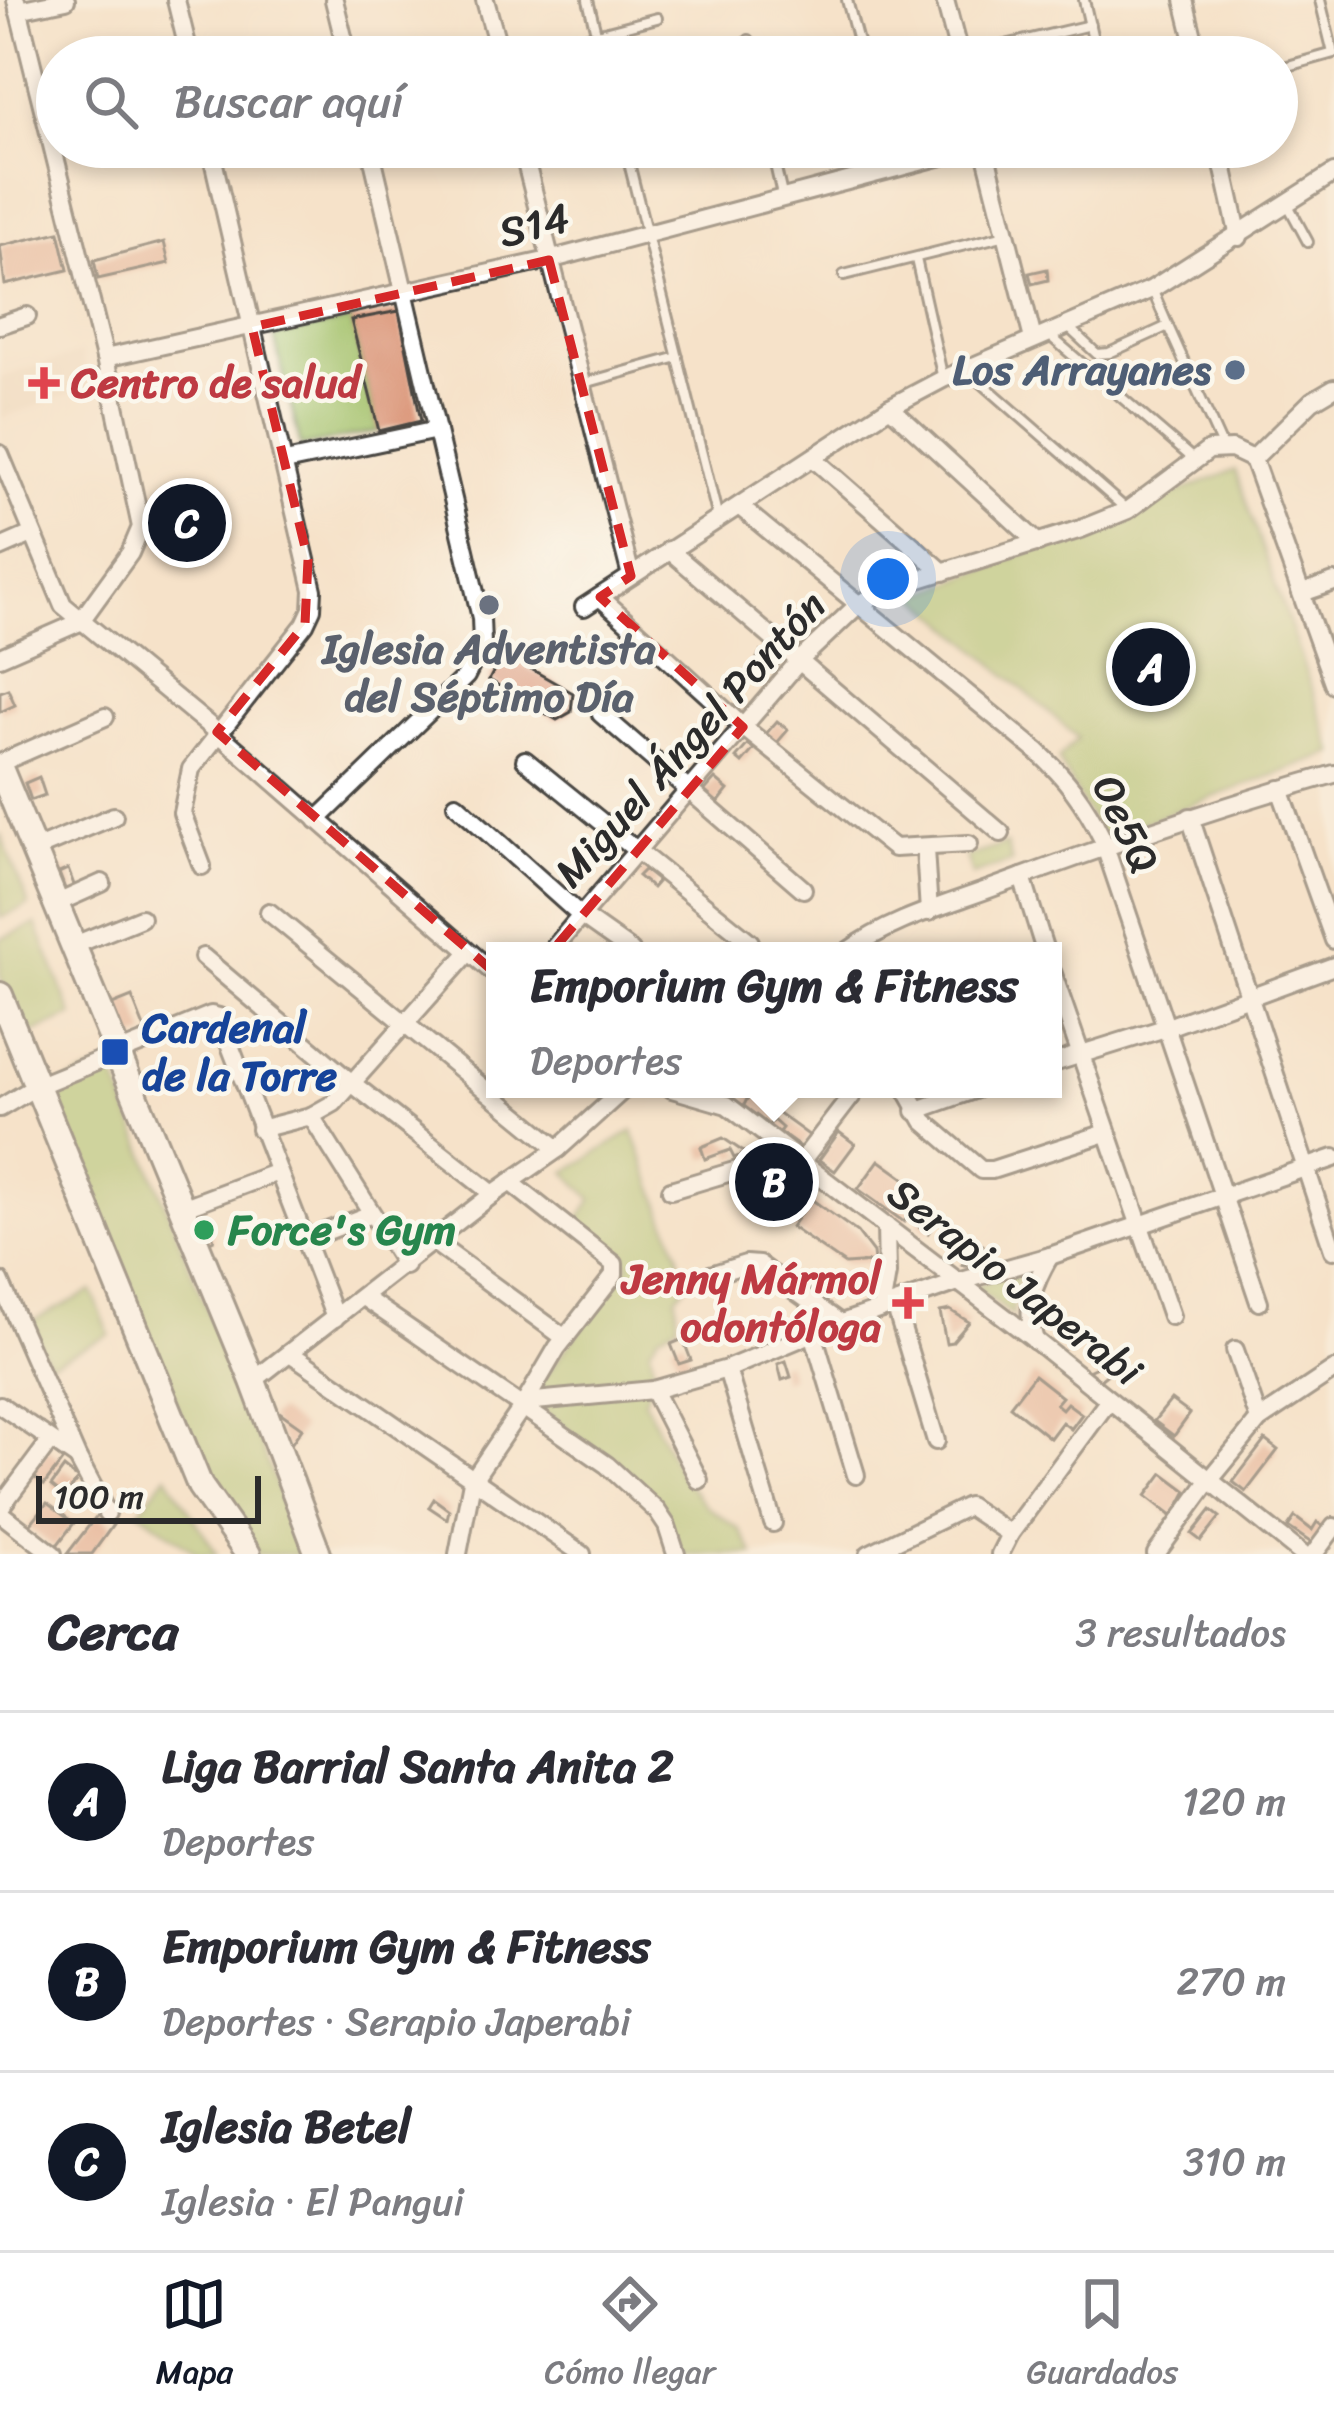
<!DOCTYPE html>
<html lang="es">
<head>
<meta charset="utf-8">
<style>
	:root { --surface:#fff; --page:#f7f7f7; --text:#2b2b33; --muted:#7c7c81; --line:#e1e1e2; --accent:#111827 }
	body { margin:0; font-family:Sriracha,sans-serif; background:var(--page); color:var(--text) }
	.scale { position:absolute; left:36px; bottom:30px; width:225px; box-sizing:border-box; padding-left:12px; border:6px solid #2b2b2b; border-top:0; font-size:33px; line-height:42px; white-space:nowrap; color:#2b2b2b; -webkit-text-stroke:9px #fbf7ec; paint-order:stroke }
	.you { position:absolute; left:888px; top:579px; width:42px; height:42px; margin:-30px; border:9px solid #fff; border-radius:50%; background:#1a73e8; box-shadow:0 0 0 18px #1a73e833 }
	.badge { display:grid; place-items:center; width:78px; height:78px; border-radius:50%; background:var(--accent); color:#fff; font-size:39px; font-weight:700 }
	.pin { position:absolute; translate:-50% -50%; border:6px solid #fff; box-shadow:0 3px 12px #0006 }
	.popup { position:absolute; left:486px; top:942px; width:576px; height:156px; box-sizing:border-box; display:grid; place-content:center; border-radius:0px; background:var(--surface); filter:drop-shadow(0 3px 9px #0005); font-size:39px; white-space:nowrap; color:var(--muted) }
	.popup b { font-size:45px; color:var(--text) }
	.popup::after { content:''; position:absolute; left:50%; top:100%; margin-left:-24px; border:24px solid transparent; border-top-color:var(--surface) }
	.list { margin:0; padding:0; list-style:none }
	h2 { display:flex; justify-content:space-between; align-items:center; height:156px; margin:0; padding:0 48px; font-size:51px }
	h2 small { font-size:39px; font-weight:400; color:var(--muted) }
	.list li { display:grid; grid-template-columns:78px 1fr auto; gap:36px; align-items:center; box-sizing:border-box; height:180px; padding:0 48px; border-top:3px solid var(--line) }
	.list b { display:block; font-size:45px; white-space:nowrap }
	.list p { margin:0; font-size:39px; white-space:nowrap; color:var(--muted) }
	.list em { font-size:39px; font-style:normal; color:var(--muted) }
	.icon { flex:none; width:66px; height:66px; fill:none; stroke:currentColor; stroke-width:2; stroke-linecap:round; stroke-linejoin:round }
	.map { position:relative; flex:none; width:1334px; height:1554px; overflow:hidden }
	.search { position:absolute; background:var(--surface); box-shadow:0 6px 18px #0003; left:36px; right:36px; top:36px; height:132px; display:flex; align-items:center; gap:30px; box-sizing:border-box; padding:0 42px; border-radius:66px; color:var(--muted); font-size:45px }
	.sheet { height:696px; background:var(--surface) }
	nav { display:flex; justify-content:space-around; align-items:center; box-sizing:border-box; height:168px; border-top:3px solid var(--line); background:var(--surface); font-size:33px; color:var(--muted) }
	nav a { display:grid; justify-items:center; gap:6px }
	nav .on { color:var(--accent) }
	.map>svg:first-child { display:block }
	.built { fill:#ead4b8 }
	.green { fill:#a1c068; stroke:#66764a; stroke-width:3 }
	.building { fill:#dc987c }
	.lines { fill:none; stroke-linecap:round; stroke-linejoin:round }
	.lane-casing { stroke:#494643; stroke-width:14 }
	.street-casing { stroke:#494643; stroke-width:22 }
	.secondary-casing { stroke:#494643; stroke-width:30 }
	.lane { stroke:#fff; stroke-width:8 }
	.street { stroke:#fff; stroke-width:16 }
	.secondary { stroke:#fff; stroke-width:24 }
	.marked { fill:none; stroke:#d62828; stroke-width:9; stroke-dasharray:24 15; stroke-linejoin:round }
	.service-dot { fill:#5c6f8a; stroke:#fbf7ec; stroke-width:4.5 }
	.health-dot { fill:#e0444e; stroke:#fbf7ec; stroke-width:4.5 }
	.worship-dot { fill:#6b7280; stroke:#fbf7ec; stroke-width:4.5 }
	.transit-dot { fill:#1a4fb4; stroke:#fbf7ec; stroke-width:4.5 }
	.leisure-dot { fill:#2e9e5b; stroke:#fbf7ec; stroke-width:4.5 }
	.labels { text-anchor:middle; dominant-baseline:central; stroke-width:9; stroke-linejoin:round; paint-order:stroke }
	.street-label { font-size:42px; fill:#2b2b2b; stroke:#fbf7ec }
	.service-label { font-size:42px; font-weight:bold; fill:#4e5e75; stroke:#fbf7ec; text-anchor:end }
	.health-label { font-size:42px; font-weight:bold; fill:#be3a42; stroke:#fbf7ec; text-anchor:start }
	.worship-label { font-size:42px; font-weight:bold; fill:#5b616d; stroke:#fbf7ec }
	.transit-label { font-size:42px; font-weight:bold; fill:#164399; stroke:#fbf7ec; text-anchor:start }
	.leisure-label { font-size:42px; font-weight:bold; fill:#27864d; stroke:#fbf7ec; text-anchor:start }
</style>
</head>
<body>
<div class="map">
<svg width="1334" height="1554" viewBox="0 0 1334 1554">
	<rect width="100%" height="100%" fill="#fbf7ec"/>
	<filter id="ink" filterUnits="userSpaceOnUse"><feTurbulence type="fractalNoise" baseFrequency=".00833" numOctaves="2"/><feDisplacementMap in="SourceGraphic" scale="24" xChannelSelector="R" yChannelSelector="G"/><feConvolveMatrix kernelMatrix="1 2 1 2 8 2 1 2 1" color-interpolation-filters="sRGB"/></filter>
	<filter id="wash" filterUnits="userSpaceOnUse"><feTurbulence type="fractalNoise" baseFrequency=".004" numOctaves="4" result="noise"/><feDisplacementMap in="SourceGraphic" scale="48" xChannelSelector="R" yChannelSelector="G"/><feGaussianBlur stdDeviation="2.7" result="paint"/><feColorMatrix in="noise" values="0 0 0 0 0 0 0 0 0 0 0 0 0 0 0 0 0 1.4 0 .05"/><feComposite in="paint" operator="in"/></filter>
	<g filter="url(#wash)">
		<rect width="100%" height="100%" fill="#f6e2c9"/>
		<!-- built -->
		<polygon class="built" points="82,352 90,388 0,418 0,378"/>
		<!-- green -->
		<g class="green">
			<polygon points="351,320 379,431 301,447 274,336"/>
			<polygon points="1235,470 1334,753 1101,838 1058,759 1078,738 917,596"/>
			<polygon points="0,833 29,905 0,918"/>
			<polygon points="1006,844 1012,862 972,875 966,857"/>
			<polygon points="36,924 73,1016 25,1036 0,975 0,939"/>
			<polygon points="110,1064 303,1554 258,1554 201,1468 49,1090"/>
			<polygon points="633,1131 679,1255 685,1287 676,1296 678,1324 659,1334 650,1348 654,1371 644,1400 680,1475 705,1505 739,1529 754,1554 675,1554 668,1526 620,1469 542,1410 540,1383 629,1264 577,1223 592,1199 566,1172"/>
			<polygon points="1021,1271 1013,1292 1013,1316 973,1286"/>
			<polygon points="92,1291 110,1335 49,1363 28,1323"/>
			<polygon points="167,1475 217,1554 198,1554 139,1511"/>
		</g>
		<g id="blocks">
			<!-- building -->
			<g class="building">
				<polygon points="59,232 68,270 5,285 0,246"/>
				<polygon points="164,242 169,263 98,279 94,260"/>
				<polygon points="1047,269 1048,280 1032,284 1029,273"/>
				<polygon points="399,311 421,421 379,431 351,320"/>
				<polygon points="211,503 217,535 170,544 169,537 157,540 155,524 165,522 163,512"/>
				<polygon points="761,652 778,665 773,671 757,658"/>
				<polygon points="503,653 573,693 571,712 557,720 489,680"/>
				<polygon points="8,689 15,705 0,712 0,692"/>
				<polygon points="777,721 788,730 776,744 765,735"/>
				<polygon points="748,744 754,749 742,763 736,758"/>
				<polygon points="39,777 45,795 31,800 25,783"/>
				<polygon points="715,779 728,790 714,808 700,796"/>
				<polygon points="68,869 76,890 67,894 59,873"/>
				<polygon points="644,870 658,881 652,888 638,876"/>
				<polygon points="132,997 147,1035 126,1043 112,1005"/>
				<polygon points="752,1089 763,1089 776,1099 770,1107 810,1136 801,1148 779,1132 782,1128 773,1120 766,1129 742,1109"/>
				<polygon points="839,1132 855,1144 835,1171 819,1160"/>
				<polygon points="723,1138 745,1153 734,1158 730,1150 705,1159 701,1147"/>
				<polygon points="879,1160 925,1193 904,1222 858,1189"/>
				<polygon points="768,1168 791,1186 774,1209 761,1199 756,1202 746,1178"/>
				<polygon points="811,1199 857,1232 873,1253 874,1262 845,1264 791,1227"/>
				<polygon points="928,1208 940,1216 928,1233 916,1224"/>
				<polygon points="205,1216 214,1240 203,1245 193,1221"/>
				<polygon points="977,1243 983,1245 982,1266 962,1265"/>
				<polygon points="950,1310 969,1322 952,1342 946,1343 940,1312"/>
				<polygon points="683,1339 691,1360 679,1364 671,1344"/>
				<polygon points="786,1361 791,1377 782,1380 778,1364"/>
				<polygon points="1099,1366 1109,1373 1100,1380 1088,1371"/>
				<polygon points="1034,1375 1062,1397 1056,1404 1062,1409 1067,1403 1082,1414 1071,1429 1062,1422 1050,1438 1010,1406"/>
				<polygon points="1171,1400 1190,1414 1174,1436 1154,1421"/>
				<polygon points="278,1411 302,1428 287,1450 269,1417"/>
				<polygon points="1265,1440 1278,1450 1246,1492 1233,1482"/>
				<polygon points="47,1448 63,1460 44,1485 29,1473"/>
				<polygon points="64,1468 78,1479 65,1497 51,1486"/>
				<polygon points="1163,1473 1187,1491 1173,1517 1146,1496"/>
				<polygon points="434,1499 449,1510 447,1519 429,1507"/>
				<polygon points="47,1503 74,1523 55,1548 28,1527"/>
				<polygon points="1211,1510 1220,1517 1201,1541 1192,1534"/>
				<polygon points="98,1514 113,1525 92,1554 67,1554"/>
				<polygon points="1295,1517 1312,1530 1317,1522 1325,1528 1313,1544 1288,1527"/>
			</g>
		</g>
	</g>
	<g filter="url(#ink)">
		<use href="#blocks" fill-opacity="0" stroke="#494643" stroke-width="3"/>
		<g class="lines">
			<defs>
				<g id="lane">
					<polyline points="588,0 602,57"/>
					<polyline points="847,0 862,57"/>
					<polyline points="1084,0 1097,57"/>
					<polyline points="1320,0 1333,53"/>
					<polyline points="749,40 752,57"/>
					<polyline points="963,55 1090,25"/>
					<polyline points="509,57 657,18"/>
					<polyline points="1277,69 1334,53"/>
					<polyline points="625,147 718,518"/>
					<polyline points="771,147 782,195"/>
					<polyline points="1288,205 1308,242"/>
					<polyline points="916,259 943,379"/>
					<polyline points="844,275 1006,235"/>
					<polyline points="1152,289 1168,326"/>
					<polyline points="1067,326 1097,354 1109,353 1168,326 1222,446"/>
					<polyline points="1049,335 1192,458"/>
					<polyline points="966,369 1126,509"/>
					<polyline points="581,384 678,357"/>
				</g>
				<g id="street">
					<polyline points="176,0 190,57"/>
					<polyline points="334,0 348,57"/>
					<polyline points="485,0 501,57"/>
					<polyline points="945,0 960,57"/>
					<polyline points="1184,0 1198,57"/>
					<polyline points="18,10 66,0"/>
					<polyline points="522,147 631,576"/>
					<polyline points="984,147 1033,339"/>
					<polyline points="1219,147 1239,237"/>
					<polyline points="0,325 27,316"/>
					<polyline points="105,358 549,260 976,147"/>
					<polyline points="890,407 1038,543"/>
					<polyline points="0,454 63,605 217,732 495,974"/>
					<polyline points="813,458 943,572"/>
					<polyline points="1253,459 1334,685"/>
					<polyline points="1253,459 1312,401 1334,388"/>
					<polyline points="285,462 437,430"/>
					<path d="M739 506 1038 752C1066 778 1085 803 1102 838L1259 1302"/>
					<polyline points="0,548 32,534"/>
					<polyline points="669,550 1001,833"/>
					<polyline points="1302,593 1334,582"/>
					<polyline points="600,597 743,727 894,848 969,844"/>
					<polyline points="584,607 890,407 943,379 1152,289 1334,173"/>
					<polyline points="0,657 80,622 130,553 141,527 105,358 16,0"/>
					<polyline points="601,714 803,889"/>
					<polyline points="525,760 750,942"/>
					<polyline points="0,763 105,717"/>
					<polyline points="1280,789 1334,940"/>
					<polyline points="456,804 580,915 631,951"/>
					<polyline points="1190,817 1333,1250"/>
					<polyline points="317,820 466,676 482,644 481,618 370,147"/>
					<polyline points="925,849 929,912"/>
					<polyline points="33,850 114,816"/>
					<polyline points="202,866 182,813 191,769 305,624 312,609 313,590 210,147"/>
					<polyline points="1022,877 1045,951"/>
					<polyline points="55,904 102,883"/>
					<polyline points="269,912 558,1149"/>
					<polyline points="72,946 141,918"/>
					<polyline points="551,951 800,660 860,603 900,585 1081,529 1128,510 1209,450 1232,449 1253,459"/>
					<path d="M848 951C891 920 943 906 992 888 1105 846 1218 807 1334 774"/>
					<polyline points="203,957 353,1084 493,1194"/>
					<polyline points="1053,974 1171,1316"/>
					<polyline points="1053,1063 1165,1028 1334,966"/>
					<polyline points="672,1089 727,1105 1036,1341 1302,1554"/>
					<polyline points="906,1089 924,1121 981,1170 992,1170 1106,1133"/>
					<polyline points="0,1108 37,1086 211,1015 219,1017 335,1318"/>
					<polyline points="915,1111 977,1089"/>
					<polyline points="311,1116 405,1266"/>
					<polyline points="260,1129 311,1116 334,1103 469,952"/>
					<polyline points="800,1163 857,1089"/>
					<polyline points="510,1182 614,1264 614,1275 557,1348 523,1406"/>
					<polyline points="671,1190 764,1162 776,1145"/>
					<polyline points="182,1208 278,1172"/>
					<polyline points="304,1240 371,1214"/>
					<polyline points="435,1243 565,1338"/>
					<polyline points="694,1280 746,1264 759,1265 840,1323"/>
					<polyline points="0,1281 77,1457 107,1513"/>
					<polyline points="363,1297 607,1465 657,1511 667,1526 676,1554"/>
					<polyline points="895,1305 936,1441"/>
					<polyline points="881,1309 887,1274 886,1226"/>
					<polyline points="813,1333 856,1475"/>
					<path d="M1035 1341C1025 1306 1032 1286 1050 1256"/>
					<polyline points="1235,1350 1259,1420"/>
					<polyline points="290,1353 582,1554"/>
					<polyline points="727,1369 773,1523"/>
					<polyline points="253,1381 493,1194 558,1149 624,1089"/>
					<polyline points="653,1390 699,1480"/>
					<polyline points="0,1405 76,1457"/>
					<polyline points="0,1508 50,1441"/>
					<polyline points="0,1513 53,1554"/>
					<polyline points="458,1554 472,1481 523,1406 535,1401 653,1390 727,1369 813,1333 958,1282 1050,1256 1334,1158"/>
					<polyline points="869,1554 968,1506 1010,1534"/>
					<polyline points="1000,1554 1010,1534 1109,1400"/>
					<polyline points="1156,1554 1209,1481 1259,1420 1334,1370"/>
					<polyline points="1314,1554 1334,1527"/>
				</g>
				<g id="secondary">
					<polyline points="0,768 253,1381 318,1554"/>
					<polyline points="0,995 200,1486 248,1554"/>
				</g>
			</defs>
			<!-- lane casing -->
			<use href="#lane" class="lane-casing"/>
			<!-- street casing -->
			<use href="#street" class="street-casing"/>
			<!-- secondary casing -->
			<use href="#secondary" class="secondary-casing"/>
			<!-- lane -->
			<use href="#lane" class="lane"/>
			<!-- street -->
			<use href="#street" class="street"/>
			<!-- secondary -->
			<use href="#secondary" class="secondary"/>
		</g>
	</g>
	<!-- marked area -->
	<path d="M0 0H1334V1554H0ZM549 260 631 576 600 597 743 727 517 992 217 732 305 624 308 560 252 327Z" fill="#f6e2c9" fill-opacity=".55" fill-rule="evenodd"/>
	<path class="marked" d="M549 260 631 576 600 597 743 727 517 992 217 732 305 624 308 560 252 327Z"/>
	<!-- markers -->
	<circle class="service-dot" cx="1235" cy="370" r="12"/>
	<g class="health-dot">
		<path d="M38 365h12v12h12v12h-12v12h-12v-12h-12v-12h12z"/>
		<path d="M902 1285h12v12h12v12h-12v12h-12v-12h-12v-12h12z"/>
	</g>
	<circle class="worship-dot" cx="489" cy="605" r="12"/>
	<rect class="transit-dot" x="100" y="1037" width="30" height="30" rx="6"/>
	<circle class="leisure-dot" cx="204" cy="1230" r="12"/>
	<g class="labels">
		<!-- street labels -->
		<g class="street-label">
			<text transform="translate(534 225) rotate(-14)">S14</text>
			<text transform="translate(690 739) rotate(-48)">Miguel Ángel Pontón</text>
			<text transform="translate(1126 824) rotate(65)">Oe5Q</text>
			<text transform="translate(1015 1282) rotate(38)">Serapio Japerabi</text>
		</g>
		<!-- service labels -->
		<g class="service-label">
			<text x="1211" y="370">Los Arrayanes</text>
		</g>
		<!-- health labels -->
		<g class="health-label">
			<text x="71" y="383">Centro de salud</text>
			<text x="881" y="1279" text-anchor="end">Jenny Mármol<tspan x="881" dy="48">odontóloga</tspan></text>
		</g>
		<!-- worship labels -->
		<g class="worship-label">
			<text x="489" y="649">Iglesia Adventista<tspan x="489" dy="48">del Séptimo Día</tspan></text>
		</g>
		<!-- transit labels -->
		<g class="transit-label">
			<text x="142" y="1028">Cardenal<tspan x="142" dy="48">de la Torre</tspan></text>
		</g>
		<!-- leisure labels -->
		<g class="leisure-label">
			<text x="228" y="1230">Force's Gym</text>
		</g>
	</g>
</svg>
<div class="scale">100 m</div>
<div class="you"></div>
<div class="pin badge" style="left:1151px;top:667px">A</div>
<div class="pin badge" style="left:774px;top:1182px">B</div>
<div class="popup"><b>Emporium Gym &amp; Fitness</b>Deportes</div>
<div class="pin badge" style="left:187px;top:523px">C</div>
<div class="search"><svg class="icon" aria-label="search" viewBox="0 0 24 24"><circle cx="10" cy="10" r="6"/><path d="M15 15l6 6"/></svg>Buscar aquí</div>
</div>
<section class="sheet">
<h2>Cerca<small>3 resultados</small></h2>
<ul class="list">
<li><span class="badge">A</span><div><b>Liga Barrial Santa Anita 2</b><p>Deportes</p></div><em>120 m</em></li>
<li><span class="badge">B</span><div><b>Emporium Gym &amp; Fitness</b><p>Deportes · Serapio Japerabi</p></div><em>270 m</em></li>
<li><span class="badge">C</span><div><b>Iglesia Betel</b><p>Iglesia · El Pangui</p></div><em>310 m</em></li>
</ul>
</section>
<nav>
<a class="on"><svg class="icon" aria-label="map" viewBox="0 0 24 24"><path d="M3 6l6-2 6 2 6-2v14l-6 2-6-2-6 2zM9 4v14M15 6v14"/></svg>Mapa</a>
<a><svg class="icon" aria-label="directions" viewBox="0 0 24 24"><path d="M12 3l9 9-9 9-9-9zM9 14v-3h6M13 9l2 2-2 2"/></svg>Cómo llegar</a>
<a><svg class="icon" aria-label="saved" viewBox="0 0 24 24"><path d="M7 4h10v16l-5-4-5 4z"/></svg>Guardados</a>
</nav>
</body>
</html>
